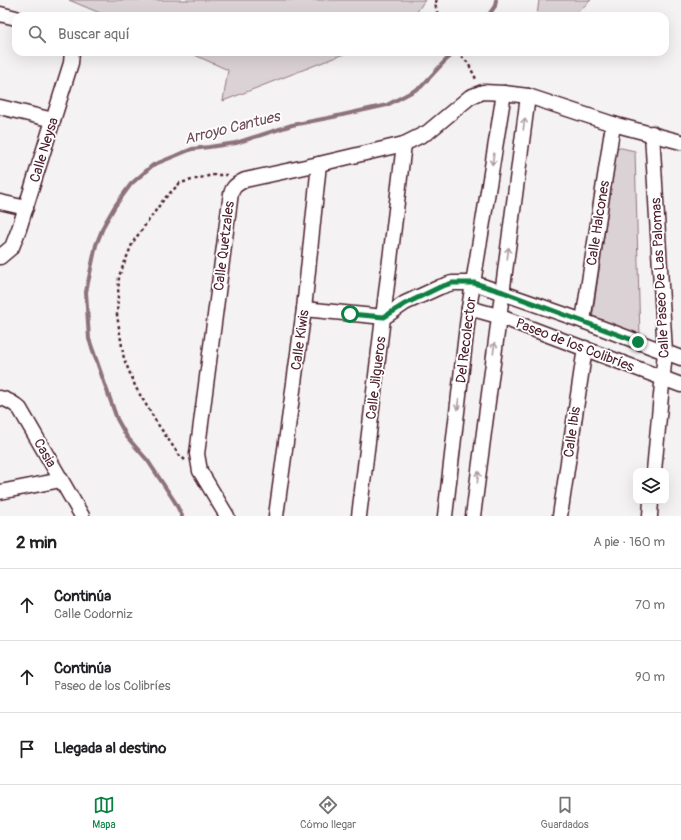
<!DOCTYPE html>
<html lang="es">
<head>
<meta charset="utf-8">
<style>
	:root { --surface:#fff; --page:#f6f6f6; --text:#202124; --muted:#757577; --line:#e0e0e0; --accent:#0b8043 }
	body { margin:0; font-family:Pangolin,sans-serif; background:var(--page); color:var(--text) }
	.controls { position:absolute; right:12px; bottom:12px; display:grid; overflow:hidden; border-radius:8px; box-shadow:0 4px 16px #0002 }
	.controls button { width:36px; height:36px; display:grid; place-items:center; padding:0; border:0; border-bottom:1px solid var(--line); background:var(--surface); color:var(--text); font:20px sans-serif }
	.stop { position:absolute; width:12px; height:12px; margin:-9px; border:3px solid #0b8043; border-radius:50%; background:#fff }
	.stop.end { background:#0b8043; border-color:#fff; box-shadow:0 1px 4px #0008 }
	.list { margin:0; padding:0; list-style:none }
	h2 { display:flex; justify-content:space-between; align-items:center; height:52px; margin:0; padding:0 16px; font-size:17px }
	h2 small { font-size:13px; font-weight:400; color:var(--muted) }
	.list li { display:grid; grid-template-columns:26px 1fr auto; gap:12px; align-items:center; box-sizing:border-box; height:72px; padding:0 16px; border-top:1px solid var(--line) }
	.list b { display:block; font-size:15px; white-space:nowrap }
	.list p { margin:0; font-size:13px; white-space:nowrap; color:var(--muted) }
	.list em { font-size:13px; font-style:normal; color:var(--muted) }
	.icon { flex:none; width:22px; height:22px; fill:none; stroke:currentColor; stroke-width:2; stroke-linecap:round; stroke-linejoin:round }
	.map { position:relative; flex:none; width:681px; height:516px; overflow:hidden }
	.search { position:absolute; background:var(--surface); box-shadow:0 4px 16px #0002; left:12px; right:12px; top:12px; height:44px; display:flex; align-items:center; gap:10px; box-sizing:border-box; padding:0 14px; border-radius:12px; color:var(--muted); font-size:15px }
	.sheet { height:268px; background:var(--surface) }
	nav { display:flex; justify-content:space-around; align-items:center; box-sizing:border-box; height:56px; border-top:1px solid var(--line); background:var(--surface); font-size:11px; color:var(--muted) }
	nav a { display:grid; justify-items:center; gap:2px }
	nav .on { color:var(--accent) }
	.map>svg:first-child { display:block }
	.green { fill:#dbd2d5; stroke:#927880 }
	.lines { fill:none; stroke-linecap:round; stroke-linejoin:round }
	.stream { stroke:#8d727a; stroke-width:4 }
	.minor-casing { stroke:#4a1f2b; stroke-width:17 }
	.path { stroke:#4a1f2b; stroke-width:2.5; stroke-dasharray:3 3; stroke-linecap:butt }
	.minor { stroke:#fff; stroke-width:14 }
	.oneway { stroke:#ae9aa0 }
	.route { stroke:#0b8043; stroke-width:5 }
	.labels { text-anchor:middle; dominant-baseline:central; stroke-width:3.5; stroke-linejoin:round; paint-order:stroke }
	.street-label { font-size:14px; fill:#4a1f2b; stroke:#fff }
	.water-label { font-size:15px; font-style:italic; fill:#714f59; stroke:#fff }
</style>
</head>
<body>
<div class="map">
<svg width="681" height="516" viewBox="0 0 681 516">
	<rect width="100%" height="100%" fill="#f4f2f2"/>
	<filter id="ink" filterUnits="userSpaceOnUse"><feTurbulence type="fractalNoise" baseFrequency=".025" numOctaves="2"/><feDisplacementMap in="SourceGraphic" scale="8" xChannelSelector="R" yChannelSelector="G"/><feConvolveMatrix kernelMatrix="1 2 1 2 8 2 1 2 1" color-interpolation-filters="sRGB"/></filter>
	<g filter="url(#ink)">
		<!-- green -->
		<g class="green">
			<polygon points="69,0 425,0 414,16 107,16"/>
			<polygon points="539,0 591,0 573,16 537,16"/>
			<polygon points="188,52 349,52 223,101 228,70"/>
			<polygon points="617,147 635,151 640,338 592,319"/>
		</g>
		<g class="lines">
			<!-- stream -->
			<g class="stream">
				<polyline points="488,16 495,6 496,0"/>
				<polyline points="182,516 175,502 148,461 127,437 117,419 89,339 86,292 96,245 104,225 115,206 131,184 153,165 192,149 209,147 236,143 292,125 333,117 387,105 421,87 444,62 455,52"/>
			</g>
			<defs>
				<g id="minor">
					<polyline points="0,14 16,18"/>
					<polyline points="0,107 53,120"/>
					<polyline points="652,133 665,352 654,471"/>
					<polyline points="0,202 26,208"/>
					<polyline points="0,257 12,247 19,229 71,63 72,52"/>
					<polyline points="469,308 498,316 681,385"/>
					<polyline points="304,309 384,317 389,314 405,303 440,287 452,283 474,283 583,321 681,358"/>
					<polyline points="583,321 613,124"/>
					<path d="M0 398C9 400 14 403 20 409L82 516"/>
					<polyline points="0,492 61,480"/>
					<path d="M227 516 200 471 197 454 230 200C231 189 234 185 245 180L319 164 404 144 428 132 470 97 483 92 504 93 528 96 613 124 681 142"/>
					<polyline points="276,516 304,309 319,164"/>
					<polyline points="359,516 404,144"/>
					<polyline points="445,516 469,308 504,93"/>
					<polyline points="473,516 528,96"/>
					<polyline points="560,516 585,348"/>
					<polyline points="650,516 651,501"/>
				</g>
			</defs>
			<!-- minor casing -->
			<use href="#minor" class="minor-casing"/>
			<!-- path -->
			<g class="path">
				<polyline points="437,0 435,3 438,16"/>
				<polyline points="457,52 468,63 477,81"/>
				<polyline points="185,460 179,455 157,423 136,388 124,359 117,315 119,276 133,242 164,199 180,183 212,175 227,175"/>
			</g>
			<!-- minor -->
			<use href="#minor" class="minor"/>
		</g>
		<!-- one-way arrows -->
		<defs><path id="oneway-shaft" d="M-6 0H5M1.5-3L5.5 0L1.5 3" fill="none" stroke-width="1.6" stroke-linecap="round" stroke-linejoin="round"/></defs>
		<g class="oneway">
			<use href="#oneway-shaft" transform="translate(524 124) rotate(-83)"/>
			<use href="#oneway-shaft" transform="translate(493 159) rotate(99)"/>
			<use href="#oneway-shaft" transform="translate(508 253) rotate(-83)"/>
			<use href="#oneway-shaft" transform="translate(494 348) rotate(-83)"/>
			<use href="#oneway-shaft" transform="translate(458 404) rotate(97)"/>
			<use href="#oneway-shaft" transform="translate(478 477) rotate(-83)"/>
		</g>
	</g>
	<g class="lines" filter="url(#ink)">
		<!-- route -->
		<polyline class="route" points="350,314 384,317 405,304 440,287 452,283 474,283 503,292 638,342"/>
	</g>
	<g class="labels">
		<!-- street labels -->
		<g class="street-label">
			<text transform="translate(44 150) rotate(-73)">Calle Neysa</text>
			<text transform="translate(598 223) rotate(-81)">Calle Halcones</text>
			<text transform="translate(224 246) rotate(-83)">Calle Quetzales</text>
			<text transform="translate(660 278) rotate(-93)">Calle Paseo De Las Palomas</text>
			<text transform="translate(300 340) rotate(-82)">Calle Kiwis</text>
			<text transform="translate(466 340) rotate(-83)">Del Recolector</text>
			<text transform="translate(575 345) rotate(21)">Paseo de los Colibríes</text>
			<text transform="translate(376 378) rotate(-83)">Calle Jilgueros</text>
			<text transform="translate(572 432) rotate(-82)">Calle Ibis</text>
			<text transform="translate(45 453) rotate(60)">Casia</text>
		</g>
		<!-- water labels -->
		<g class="water-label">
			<text transform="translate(232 128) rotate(-14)">Arroyo Cantues</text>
		</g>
	</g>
</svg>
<div class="controls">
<button><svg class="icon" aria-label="layers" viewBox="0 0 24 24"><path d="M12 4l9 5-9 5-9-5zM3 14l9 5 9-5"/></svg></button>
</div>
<div class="stop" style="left:350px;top:314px"></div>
<div class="stop end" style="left:638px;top:342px"></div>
<div class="search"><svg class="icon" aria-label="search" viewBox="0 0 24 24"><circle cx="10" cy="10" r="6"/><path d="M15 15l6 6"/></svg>Buscar aquí</div>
</div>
<section class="sheet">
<h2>2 min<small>A pie · 160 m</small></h2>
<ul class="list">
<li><svg class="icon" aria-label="ahead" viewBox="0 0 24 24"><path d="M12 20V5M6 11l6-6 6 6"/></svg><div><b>Continúa</b><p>Calle Codorniz</p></div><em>70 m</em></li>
<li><svg class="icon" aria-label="ahead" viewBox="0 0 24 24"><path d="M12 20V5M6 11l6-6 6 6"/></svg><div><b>Continúa</b><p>Paseo de los Colibríes</p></div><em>90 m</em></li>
<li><svg class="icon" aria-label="arrive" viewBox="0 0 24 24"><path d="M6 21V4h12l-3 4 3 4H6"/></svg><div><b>Llegada al destino</b></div></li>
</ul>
</section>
<nav>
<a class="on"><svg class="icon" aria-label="map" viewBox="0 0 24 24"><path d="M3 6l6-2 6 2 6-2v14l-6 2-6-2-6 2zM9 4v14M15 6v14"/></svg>Mapa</a>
<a><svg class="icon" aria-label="directions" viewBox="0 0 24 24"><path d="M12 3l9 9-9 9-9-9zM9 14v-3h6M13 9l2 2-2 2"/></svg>Cómo llegar</a>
<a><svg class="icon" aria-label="saved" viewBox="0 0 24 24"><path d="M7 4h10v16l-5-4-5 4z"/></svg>Guardados</a>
</nav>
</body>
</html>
